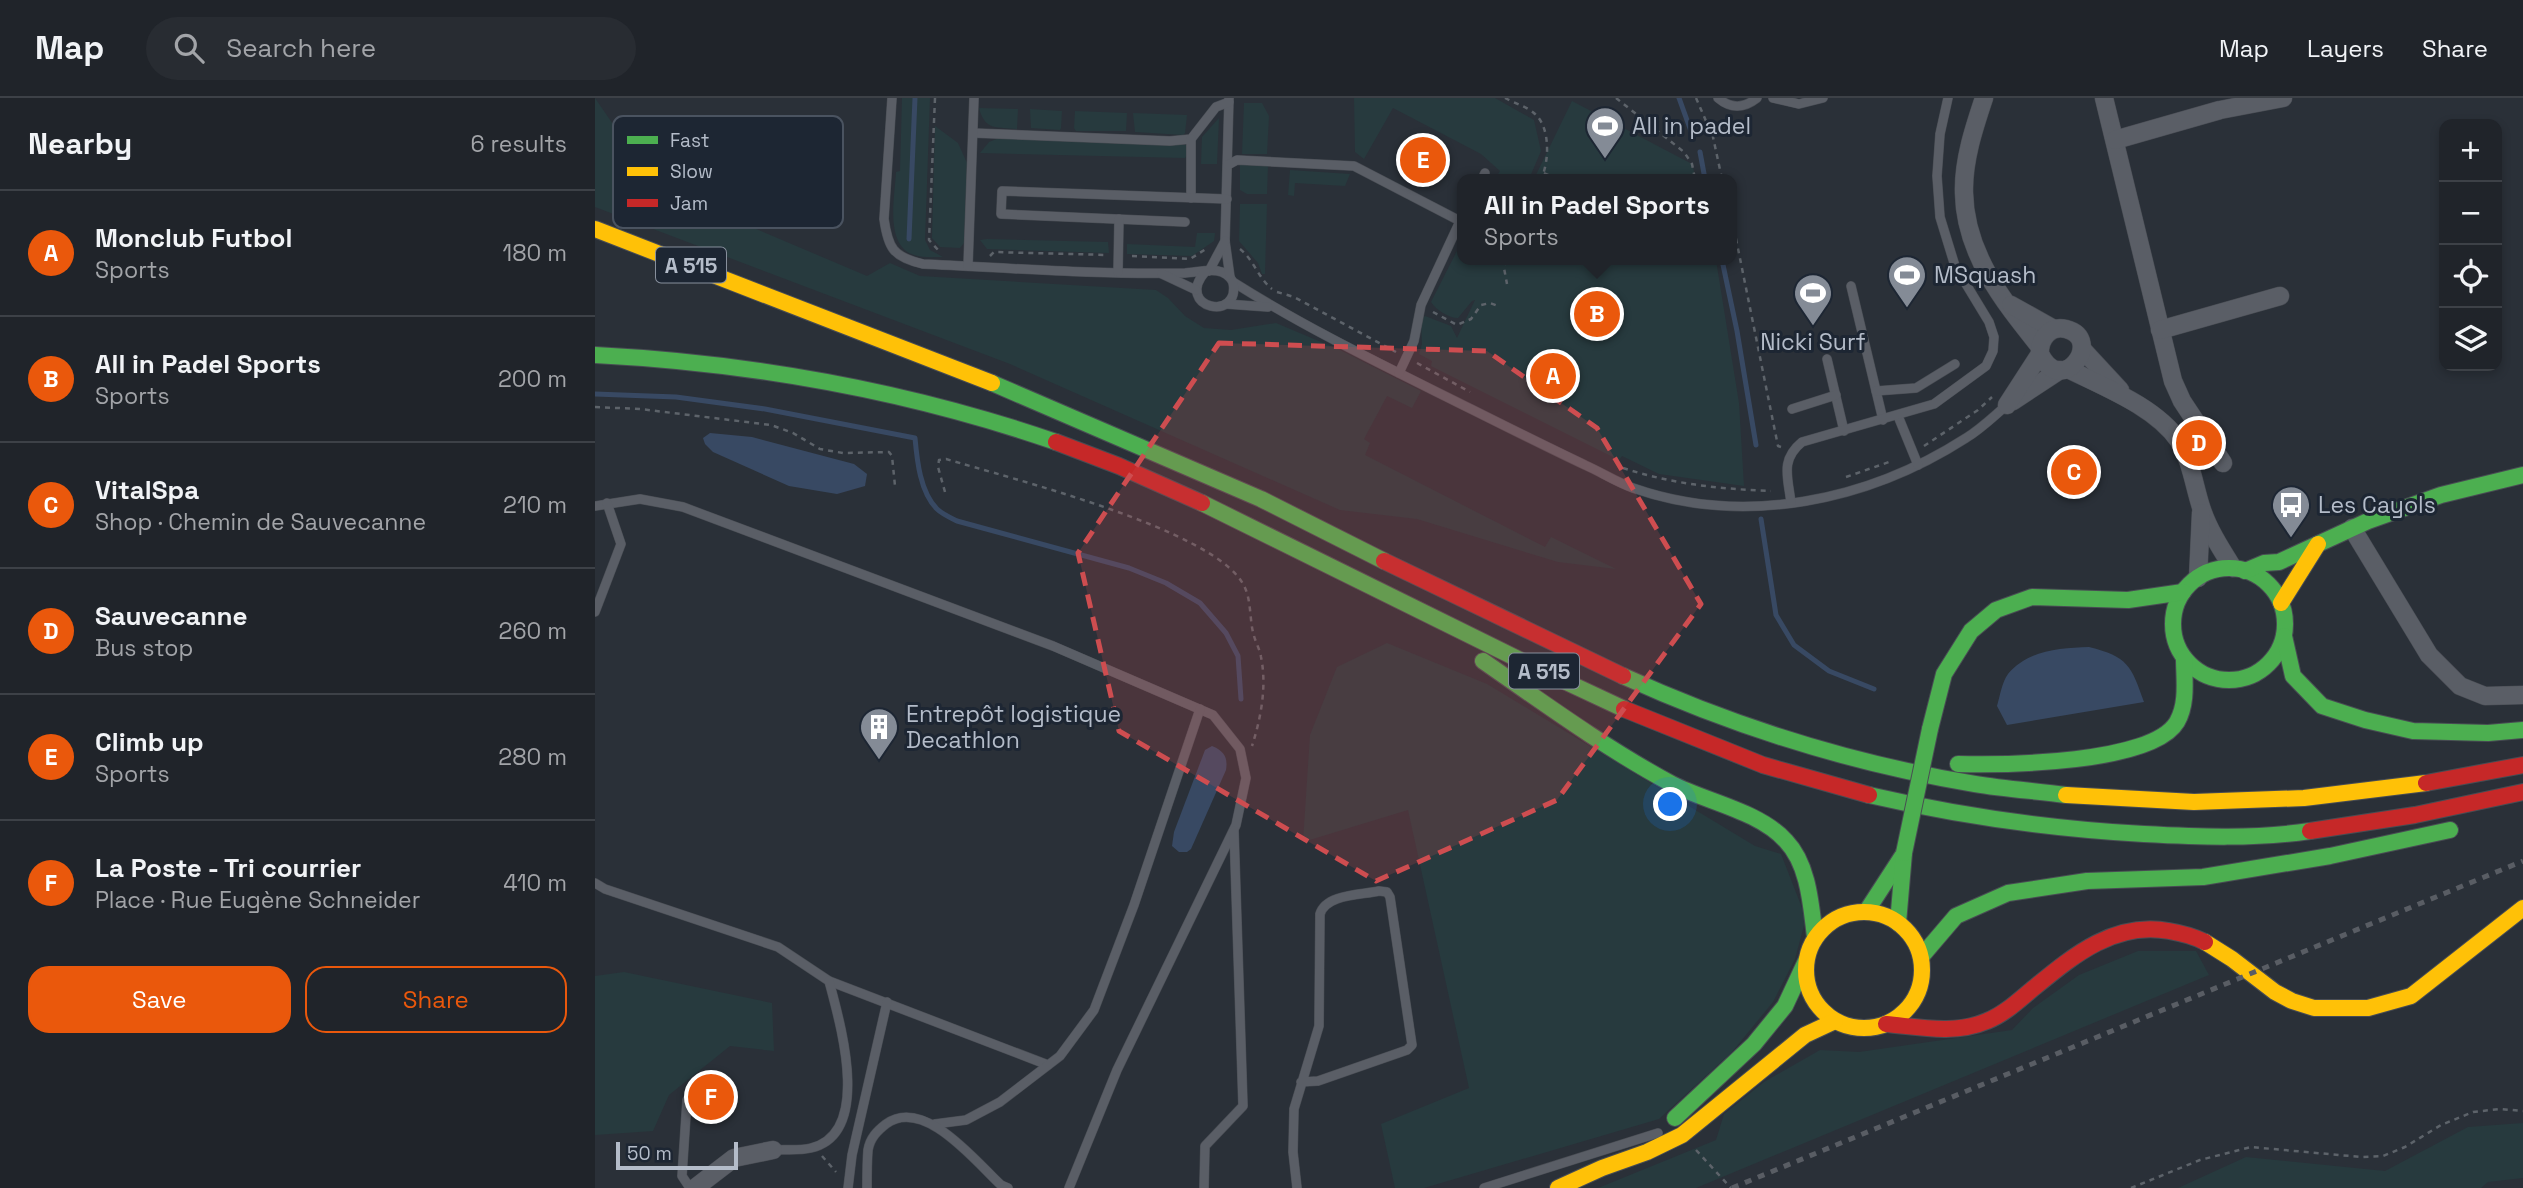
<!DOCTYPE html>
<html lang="en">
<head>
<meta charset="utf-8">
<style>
	:root { --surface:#20242a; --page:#282c32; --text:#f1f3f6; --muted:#a2a4a8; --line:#3d4147; --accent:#ea580c }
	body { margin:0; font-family:"Space Grotesk",sans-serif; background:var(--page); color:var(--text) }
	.controls { position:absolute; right:21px; top:21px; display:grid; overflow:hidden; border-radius:14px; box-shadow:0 4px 10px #0003 }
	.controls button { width:63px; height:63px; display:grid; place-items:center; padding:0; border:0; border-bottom:2px solid var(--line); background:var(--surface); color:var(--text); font:35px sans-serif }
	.scale { position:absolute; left:21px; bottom:18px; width:122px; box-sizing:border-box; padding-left:7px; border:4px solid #b4bcc9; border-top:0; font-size:19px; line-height:24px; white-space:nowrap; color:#b4bcc9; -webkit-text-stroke:5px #1d2633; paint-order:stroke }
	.you { position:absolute; left:1076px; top:707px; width:24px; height:24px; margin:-18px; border:5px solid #fff; border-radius:50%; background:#1a73e8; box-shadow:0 0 0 10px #1a73e833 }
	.badge { display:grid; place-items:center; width:46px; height:46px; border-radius:50%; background:var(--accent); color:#fff; font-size:23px; font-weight:700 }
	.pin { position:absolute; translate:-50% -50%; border:4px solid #fff; box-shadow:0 2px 7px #0006 }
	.popup { position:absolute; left:862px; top:76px; width:280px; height:91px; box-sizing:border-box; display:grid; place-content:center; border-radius:14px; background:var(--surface); filter:drop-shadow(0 2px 5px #0005); font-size:23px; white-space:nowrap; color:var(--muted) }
	.popup b { font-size:26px; color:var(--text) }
	.popup::after { content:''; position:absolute; left:50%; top:100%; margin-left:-14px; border:14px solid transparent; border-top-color:var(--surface) }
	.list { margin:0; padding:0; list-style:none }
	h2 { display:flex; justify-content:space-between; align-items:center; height:91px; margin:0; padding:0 28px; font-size:30px }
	h2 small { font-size:23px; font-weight:400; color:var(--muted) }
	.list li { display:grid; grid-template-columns:46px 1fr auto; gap:21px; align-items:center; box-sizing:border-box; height:126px; padding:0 28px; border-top:2px solid var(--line) }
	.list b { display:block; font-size:26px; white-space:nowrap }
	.list p { margin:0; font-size:23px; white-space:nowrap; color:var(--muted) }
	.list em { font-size:23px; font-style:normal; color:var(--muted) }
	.actions { display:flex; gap:14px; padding:21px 28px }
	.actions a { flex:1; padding:16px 0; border:2px solid var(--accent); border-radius:21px; text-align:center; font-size:24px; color:var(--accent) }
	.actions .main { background:var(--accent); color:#fff }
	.icon { flex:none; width:38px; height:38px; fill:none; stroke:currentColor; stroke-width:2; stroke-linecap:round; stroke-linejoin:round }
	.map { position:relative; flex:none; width:1928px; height:1090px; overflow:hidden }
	header { display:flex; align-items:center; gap:42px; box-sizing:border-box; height:98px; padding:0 35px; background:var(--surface); border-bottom:2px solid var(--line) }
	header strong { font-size:33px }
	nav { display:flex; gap:38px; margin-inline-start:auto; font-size:24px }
	.search { width:490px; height:63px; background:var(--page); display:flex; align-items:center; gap:18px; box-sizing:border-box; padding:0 24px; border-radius:38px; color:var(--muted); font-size:26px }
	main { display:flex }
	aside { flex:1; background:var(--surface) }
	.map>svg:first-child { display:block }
	.green { fill:#273a3e }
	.water { fill:#384963 }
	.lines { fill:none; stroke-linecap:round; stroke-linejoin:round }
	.stream { stroke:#384963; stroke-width:5 }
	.lane-casing { stroke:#484c53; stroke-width:10 }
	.street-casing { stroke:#484c53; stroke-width:19 }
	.fast-casing { stroke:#484c53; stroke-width:18 }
	.slow-casing { stroke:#484c53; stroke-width:18 }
	.jam-casing { stroke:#484c53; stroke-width:18 }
	.path { stroke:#5d636a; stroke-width:2.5; stroke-dasharray:5 5; stroke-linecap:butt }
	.lane { stroke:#5a5e66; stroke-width:9 }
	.street { stroke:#5a5e66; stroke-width:18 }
	.fast { stroke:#4caf50; stroke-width:16 }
	.slow { stroke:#ffc107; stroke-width:16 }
	.jam { stroke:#c62828; stroke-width:16 }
	.rail { stroke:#595d64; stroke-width:5; stroke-dasharray:7 7; stroke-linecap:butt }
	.fast-bridge-casing { stroke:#484c53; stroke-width:18; stroke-linecap:butt }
	.fast-bridge { stroke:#4caf50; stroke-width:16 }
	.marked { fill:#ce4d50; fill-opacity:0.2; stroke:#ce4d50; stroke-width:5; stroke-dasharray:14 9; stroke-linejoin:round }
	.labels { text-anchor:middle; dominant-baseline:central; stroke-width:6; stroke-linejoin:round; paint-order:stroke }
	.shield { fill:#1d2633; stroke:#878f9c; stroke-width:2 }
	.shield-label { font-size:21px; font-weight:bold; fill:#b4bcc9 }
	.poi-label { font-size:23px; fill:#b4bcc9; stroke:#1d2633; text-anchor:start }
	.key { fill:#1d2633; stroke:#4a5360; stroke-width:2 }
	.key-label { font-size:19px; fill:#b4bcc9 }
</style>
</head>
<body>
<header>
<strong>Map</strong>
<div class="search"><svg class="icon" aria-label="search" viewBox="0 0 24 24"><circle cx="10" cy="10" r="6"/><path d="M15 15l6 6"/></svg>Search here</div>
<nav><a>Map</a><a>Layers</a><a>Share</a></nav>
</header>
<main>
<aside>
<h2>Nearby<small>6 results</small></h2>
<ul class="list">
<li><span class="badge">A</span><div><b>Monclub Futbol</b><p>Sports</p></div><em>180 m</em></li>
<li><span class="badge">B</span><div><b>All in Padel Sports</b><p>Sports</p></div><em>200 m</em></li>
<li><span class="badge">C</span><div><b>VitalSpa</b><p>Shop · Chemin de Sauvecanne</p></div><em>210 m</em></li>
<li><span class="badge">D</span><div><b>Sauvecanne</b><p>Bus stop</p></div><em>260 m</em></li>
<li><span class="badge">E</span><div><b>Climb up</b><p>Sports</p></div><em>280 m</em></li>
<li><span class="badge">F</span><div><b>La Poste - Tri courrier</b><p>Place · Rue Eugène Schneider</p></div><em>410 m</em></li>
</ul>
<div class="actions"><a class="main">Save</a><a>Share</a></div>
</aside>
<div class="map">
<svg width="1928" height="1090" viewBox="0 0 1928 1090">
	<rect width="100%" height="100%" fill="#2a3038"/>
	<!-- green -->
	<g class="green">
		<polygon points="0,0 22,32 55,70 147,125 272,178 295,165 325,178 561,192 573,200 590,218 609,230 636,232 681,225 745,252 826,293 817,310 792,298 769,341 775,345 770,357 950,449 956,439 1021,471 963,464 822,421 745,412 415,266 0,109"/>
		<path d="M307 0H335L330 142 335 152 348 159C338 159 328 160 319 157 289 147 300 98 301 74L305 73Z"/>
		<polygon points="759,0 900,0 939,22 946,53 934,81 900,81 905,73 886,56 798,10 769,61 760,54"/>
		<polygon points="977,3 1097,66 1101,81 939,81"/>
		<polygon points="649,5 667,5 674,18 672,56 647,56"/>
		<path d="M384 10 423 11 422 31C402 29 390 33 384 10Z"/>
		<polygon points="435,11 467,13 466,30 465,32 436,30"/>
		<polygon points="480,13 532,15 531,33 481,33 479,30"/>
		<polygon points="538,15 592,17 590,35 588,37 540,34"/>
		<polygon points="624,20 622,66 606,66 607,39"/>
		<polygon points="340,28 363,45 372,65 369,145 365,150 345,149 337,140"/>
		<polygon points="404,40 594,47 594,54 590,60 385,55 394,44"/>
		<polygon points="645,67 673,67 672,96 652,96 645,92"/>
		<polygon points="695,72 755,76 750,88 700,85 699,98 693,97"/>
		<polygon points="645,106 672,106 670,176 667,176 663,165 644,143"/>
		<polygon points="602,135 620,135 619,143 597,158 532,156 532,146 600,149"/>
		<polygon points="392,141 513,144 514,155 392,151 385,142"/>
		<path d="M867 143V162H1121L1144 305 1149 388 1064 376 1027 358 1024 362 836 268 837 263 824 256 827 246 826 222 830 218 856 228 862 240 880 202 877 203 863 220C854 220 841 212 836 204Z"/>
		<polygon points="792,545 892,586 1160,748 1186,756 1211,820 1200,861 1178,904 1137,954 1064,1021 829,1090 800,1090 786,1026 874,990 813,712 708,744 715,637 742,569"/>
		<polygon points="1543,853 1601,853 1614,877 1101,1090 1003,1090 1121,1042 1129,1016 1169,984 1225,952 1264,954 1417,932 1438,910 1484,877"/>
		<polygon points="29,874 177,905 179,953 135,948 74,997 58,1033 0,1037 0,878"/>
		<polygon points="1928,1025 1928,1080 1893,1084 1886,1090 1583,1090 1651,1059 1790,1073 1873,1029"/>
	</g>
	<!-- water -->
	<g class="water">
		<polygon points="115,335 157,339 259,366 272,376 270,388 242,396 194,388 118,354 110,346 108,340"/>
		<path d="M1494 549C1533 559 1536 567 1549 604L1412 627 1402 608C1405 598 1407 584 1413 576 1433 552 1465 550 1494 549Z"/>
		<path d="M617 648C629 653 633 659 631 672L596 751 592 754H584L577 748 579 734 610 652Z"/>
	</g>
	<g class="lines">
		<!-- stream -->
		<g class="stream">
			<polyline points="1084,0 1097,36"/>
			<polyline points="1105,54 1110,81"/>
			<polyline points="314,141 320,0"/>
			<polyline points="1127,162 1142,233 1161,347"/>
			<path d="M0 296 81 299 170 311 320 340C322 362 325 394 342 411 347 416 356 420 362 423L534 470 571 485 605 505 631 535 643 558 646 601"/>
			<polyline points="1166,421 1181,517 1199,547 1234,573 1279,591"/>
		</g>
		<defs>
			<g id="lane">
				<path d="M297 0 289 121C293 150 298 159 328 166 415 170 503 177 590 175 607 174 628 166 638 184 714 232 796 271 876 311 914 330 952 349 990 367 1006 374 1021 384 1038 390 1150 429 1273 403 1371 340 1386 331 1399 318 1412 307"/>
				<polyline points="634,0 630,143 635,179"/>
				<path d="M1123 0C1136 11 1148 11 1162 0"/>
				<polyline points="1178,0 1204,6 1228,0"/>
				<polyline points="378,35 575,43 596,41 621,9 634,4"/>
				<polyline points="596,41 596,100"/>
				<polyline points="633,67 642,62 759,68 865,123"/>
				<polyline points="887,81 890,75"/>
				<polyline points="590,124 406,116 407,93 632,101"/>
				<polyline points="373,168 379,0"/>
				<polyline points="614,173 630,143"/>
				<polyline points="523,174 524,121"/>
				<path d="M610 174C579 210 646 225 638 184"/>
				<polyline points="567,176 601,192"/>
				<polyline points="1256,188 1288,322"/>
				<polyline points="631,206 673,209"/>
				<polyline points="1232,261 1249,333"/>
				<polyline points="804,275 819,243 826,207 867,119"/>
				<polyline points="1281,293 1321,290 1360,266"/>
				<polyline points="1197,311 1241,297"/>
				<polyline points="1303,318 1323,367"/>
				<path d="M1196 405C1193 379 1185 362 1207 344L1339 306 1391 268 1398 253 1399 239 1394 224 1360 168 1345 119 1342 78 1345 36 1353 0"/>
				<polyline points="0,408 45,401 88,409 458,548 618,617 645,651 651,680 641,727 522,972 474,1090"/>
				<polyline points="0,514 26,446 12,405"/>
				<polyline points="0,785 10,791 183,849 234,883 453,967"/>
				<polyline points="92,1002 87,1078 95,1090"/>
				<polyline points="340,1026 371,1022 405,1004 465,958 499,912 539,807 605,611"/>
				<path d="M178 1052C190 1051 204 1053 216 1050 278 1035 245 925 234 883"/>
				<polyline points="253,1090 257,1057 292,904"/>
				<path d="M272 1090C272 1078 272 1064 273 1052 275 1040 282 1033 291 1026 329 998 381 1064 406 1087L413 1090"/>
				<polyline points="609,1090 610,1048 648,1008 639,733"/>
				<path d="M702 1090 698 1054 699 1011 724 928 725 816C731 796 766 797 784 793L792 794 795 799 817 947 812 952 723 983 706 984"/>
				<polyline points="889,1090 1063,1035"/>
			</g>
			<g id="street">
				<path d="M1389 0C1379 30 1368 63 1369 95 1370 156 1409 204 1445 249"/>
				<polyline points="1509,0 1578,283 1587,303 1628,365"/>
				<polyline points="1520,42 1625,12 1688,0"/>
				<polyline points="1416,207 1459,231"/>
				<polyline points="1565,232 1685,198"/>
				<polyline points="1487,251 1525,292"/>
				<path d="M1473 271C1509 289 1561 309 1584 343 1596 363 1599 387 1606 409 1613 431 1626 451 1638 470"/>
				<polyline points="1418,303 1465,272"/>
				<path d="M1412 307 1445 256C1444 241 1455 227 1471 231 1510 241 1467 301 1445 256"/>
				<polyline points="1757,430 1834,557 1865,588 1890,598 1928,597"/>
				<polyline points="1603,480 1606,415"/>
				<polyline points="100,1090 139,1060 178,1052"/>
			</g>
			<g id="fast">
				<path d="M0 257C156 265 313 293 461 344"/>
				<polyline points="397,285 666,401 789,463"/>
				<polyline points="607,405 935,567 1029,611"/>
				<circle cx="1634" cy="526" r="56"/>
				<polyline points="1650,473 1669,465 1684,464 1773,423 1846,397 1928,377"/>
				<polyline points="1689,538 1698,578 1727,608 1770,622 1818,633 1893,635 1928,632"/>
				<path d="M888 563C950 606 1010 650 1077 686 1112 704 1164 713 1191 743 1214 767 1216 808 1220 839"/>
				<path d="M1028 578C1140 629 1259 666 1380 686 1410 691 1441 693 1471 697"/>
				<polyline points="1335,631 1349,576 1376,533 1401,512 1437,499 1533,502 1588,494"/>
				<path d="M1363 666C1409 667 1557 666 1582 624 1593 605 1589 581 1589 560"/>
				<path d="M1274 697C1365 718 1456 731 1549 736 1605 739 1660 741 1715 733"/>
				<polyline points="1271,814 1308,757"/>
				<polyline points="1303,825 1309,755"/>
				<polyline points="1326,859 1361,818 1413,795 1492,783 1608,779 1735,758 1855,732"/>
				<polyline points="1080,1020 1159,946 1190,908 1211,863"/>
			</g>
			<g id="slow">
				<polyline points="0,131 397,285"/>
				<polyline points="1686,505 1723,446"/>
				<polyline points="1471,697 1599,704 1709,700 1831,685"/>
				<circle cx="1269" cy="872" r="58"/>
				<polyline points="1610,844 1637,861 1680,894 1697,903 1719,910 1773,910 1816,898 1928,810"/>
				<polyline points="963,1090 1007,1070 1052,1054 1087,1037 1210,937 1240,923"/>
			</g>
			<g id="jam">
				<polyline points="461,344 524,368 607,405"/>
				<polyline points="789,463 1028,578"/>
				<polyline points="1029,611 1168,667 1274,697"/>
				<polyline points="1831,685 1928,667"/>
				<polyline points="1715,733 1820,717 1928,694"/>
				<path d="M1291 926C1324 929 1360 937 1392 923 1410 916 1425 901 1440 889 1479 857 1520 823 1574 833 1586 835 1598 838 1610 844"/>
			</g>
		</defs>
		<!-- lane casing -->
		<use href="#lane" class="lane-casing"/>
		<!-- street casing -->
		<use href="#street" class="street-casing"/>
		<!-- fast casing -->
		<use href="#fast" class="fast-casing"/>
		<!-- slow casing -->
		<use href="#slow" class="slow-casing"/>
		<!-- jam casing -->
		<use href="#jam" class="jam-casing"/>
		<!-- path -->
		<g class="path">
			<polyline points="340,0 334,142 344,153"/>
			<path d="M910 0C919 5 933 9 940 16 956 30 954 65 946 81"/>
			<polyline points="1021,0 1089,54 1097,66 1100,81"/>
			<polyline points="1101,0 1118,39 1127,81"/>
			<polyline points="949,75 961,81"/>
			<polyline points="1137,121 1183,348 1186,349"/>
			<path d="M645 151C659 162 663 180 677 191"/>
			<polyline points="395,158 399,154 513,157"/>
			<polyline points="537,158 595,161 611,151"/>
			<polyline points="911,162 909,170 912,186"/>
			<polyline points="682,194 699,199 801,254"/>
			<polyline points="838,214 862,227 876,221 886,207 895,205 903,208"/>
			<polyline points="822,265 875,294"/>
			<polyline points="0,309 45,311 176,327 198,335 225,351 248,355 294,354 297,358 300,388"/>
			<polyline points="1329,348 1383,312 1397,299"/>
			<path d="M1028 370C1077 386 1125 391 1176 393"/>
			<polyline points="1251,379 1294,364"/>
			<path d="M350 394 343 369 344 362 351 361C414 380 618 431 648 486 657 501 654 522 659 538 661 545 665 552 666 559 672 588 666 620 657 648"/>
			<polyline points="1101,1052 1136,1090"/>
			<polyline points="227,1058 241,1074"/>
			<polyline points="1536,1090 1605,1062 1656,1049 1766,1059 1788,1058 1810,1049 1846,1027 1878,1014 1905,1011 1928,1013"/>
		</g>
		<!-- lane -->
		<use href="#lane" class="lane"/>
		<!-- street -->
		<use href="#street" class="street"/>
		<!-- fast -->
		<use href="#fast" class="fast"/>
		<!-- slow -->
		<use href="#slow" class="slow"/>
		<!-- jam -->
		<use href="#jam" class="jam"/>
		<!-- rail -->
		<polyline class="rail" points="1137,1090 1928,763"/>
		<defs>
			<polyline id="fast-bridge" points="1309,755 1335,631"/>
		</defs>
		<!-- fast-bridge casing -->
		<use href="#fast-bridge" class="fast-bridge-casing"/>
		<!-- fast-bridge -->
		<use href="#fast-bridge" class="fast-bridge"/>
	</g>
	<!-- marked area -->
	<path class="marked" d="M624 245 892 253 1002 330 1106 506 962 702 781 783 524 633 483 455Z"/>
	<!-- icons -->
	<defs>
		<symbol id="stadium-pin" viewBox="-11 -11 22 30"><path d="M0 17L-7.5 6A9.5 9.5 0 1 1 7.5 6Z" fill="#848b96" stroke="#1d2633"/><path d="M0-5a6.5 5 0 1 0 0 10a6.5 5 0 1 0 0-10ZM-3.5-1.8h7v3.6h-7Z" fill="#fff"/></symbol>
		<symbol id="bus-pin" viewBox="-11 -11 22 30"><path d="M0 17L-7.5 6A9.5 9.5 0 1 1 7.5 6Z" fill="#848b96" stroke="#1d2633"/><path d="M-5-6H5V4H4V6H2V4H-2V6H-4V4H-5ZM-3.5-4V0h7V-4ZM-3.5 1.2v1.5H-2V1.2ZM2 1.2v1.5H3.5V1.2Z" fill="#fff"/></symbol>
		<symbol id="building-pin" viewBox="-11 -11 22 30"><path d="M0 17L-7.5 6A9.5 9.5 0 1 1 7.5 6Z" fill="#848b96" stroke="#1d2633"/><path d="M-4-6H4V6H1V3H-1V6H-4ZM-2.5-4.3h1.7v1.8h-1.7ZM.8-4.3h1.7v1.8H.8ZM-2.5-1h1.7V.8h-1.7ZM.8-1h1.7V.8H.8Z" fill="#fff"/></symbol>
	</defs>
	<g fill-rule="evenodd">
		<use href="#stadium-pin" x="988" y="6" width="44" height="60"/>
		<use href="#stadium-pin" x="1290" y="155" width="44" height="60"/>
		<use href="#stadium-pin" x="1196" y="173" width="44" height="60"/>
		<use href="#bus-pin" x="1674" y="385" width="44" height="60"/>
		<use href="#building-pin" x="262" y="607" width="44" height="60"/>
	</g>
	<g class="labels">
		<!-- shield labels -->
		<g class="shield">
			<rect x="61" y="149.5" width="70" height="35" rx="5"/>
			<rect x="914" y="555.5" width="70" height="35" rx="5"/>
		</g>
		<g class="shield-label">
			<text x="96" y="167">A 515</text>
			<text x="949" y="573">A 515</text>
		</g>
		<!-- poi labels -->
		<g class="poi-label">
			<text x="1037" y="28">All in padel</text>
			<text x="1339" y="177">MSquash</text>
			<text x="1218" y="244" text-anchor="middle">Nicki Surf</text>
			<text x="1723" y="407">Les Cayols</text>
			<text x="311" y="616">Entrepôt logistique<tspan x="311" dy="26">Decathlon</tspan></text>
		</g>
	</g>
	<!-- legend -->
	<rect x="18" y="18" width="230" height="112" rx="10" class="key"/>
	<rect x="32" y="38" width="31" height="8" fill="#4caf50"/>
	<rect x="32" y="69" width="31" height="9" fill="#ffc107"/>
	<rect x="32" y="101" width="31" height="8" fill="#c62828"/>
	<g class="key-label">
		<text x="75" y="49">Fast</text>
		<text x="75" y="80">Slow</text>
		<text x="75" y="112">Jam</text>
	</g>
</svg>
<div class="controls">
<button>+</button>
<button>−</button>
<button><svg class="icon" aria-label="locate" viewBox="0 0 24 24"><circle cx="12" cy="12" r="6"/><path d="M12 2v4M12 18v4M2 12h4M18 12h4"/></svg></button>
<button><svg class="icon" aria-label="layers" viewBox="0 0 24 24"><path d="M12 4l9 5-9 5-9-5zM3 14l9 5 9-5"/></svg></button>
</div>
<div class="scale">50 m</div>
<div class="you"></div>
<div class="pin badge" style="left:958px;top:278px">A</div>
<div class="pin badge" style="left:1002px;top:216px">B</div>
<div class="popup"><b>All in Padel Sports</b>Sports</div>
<div class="pin badge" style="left:1479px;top:374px">C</div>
<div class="pin badge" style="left:1604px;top:345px">D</div>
<div class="pin badge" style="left:828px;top:62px">E</div>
<div class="pin badge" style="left:116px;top:999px">F</div>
</div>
</main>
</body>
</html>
